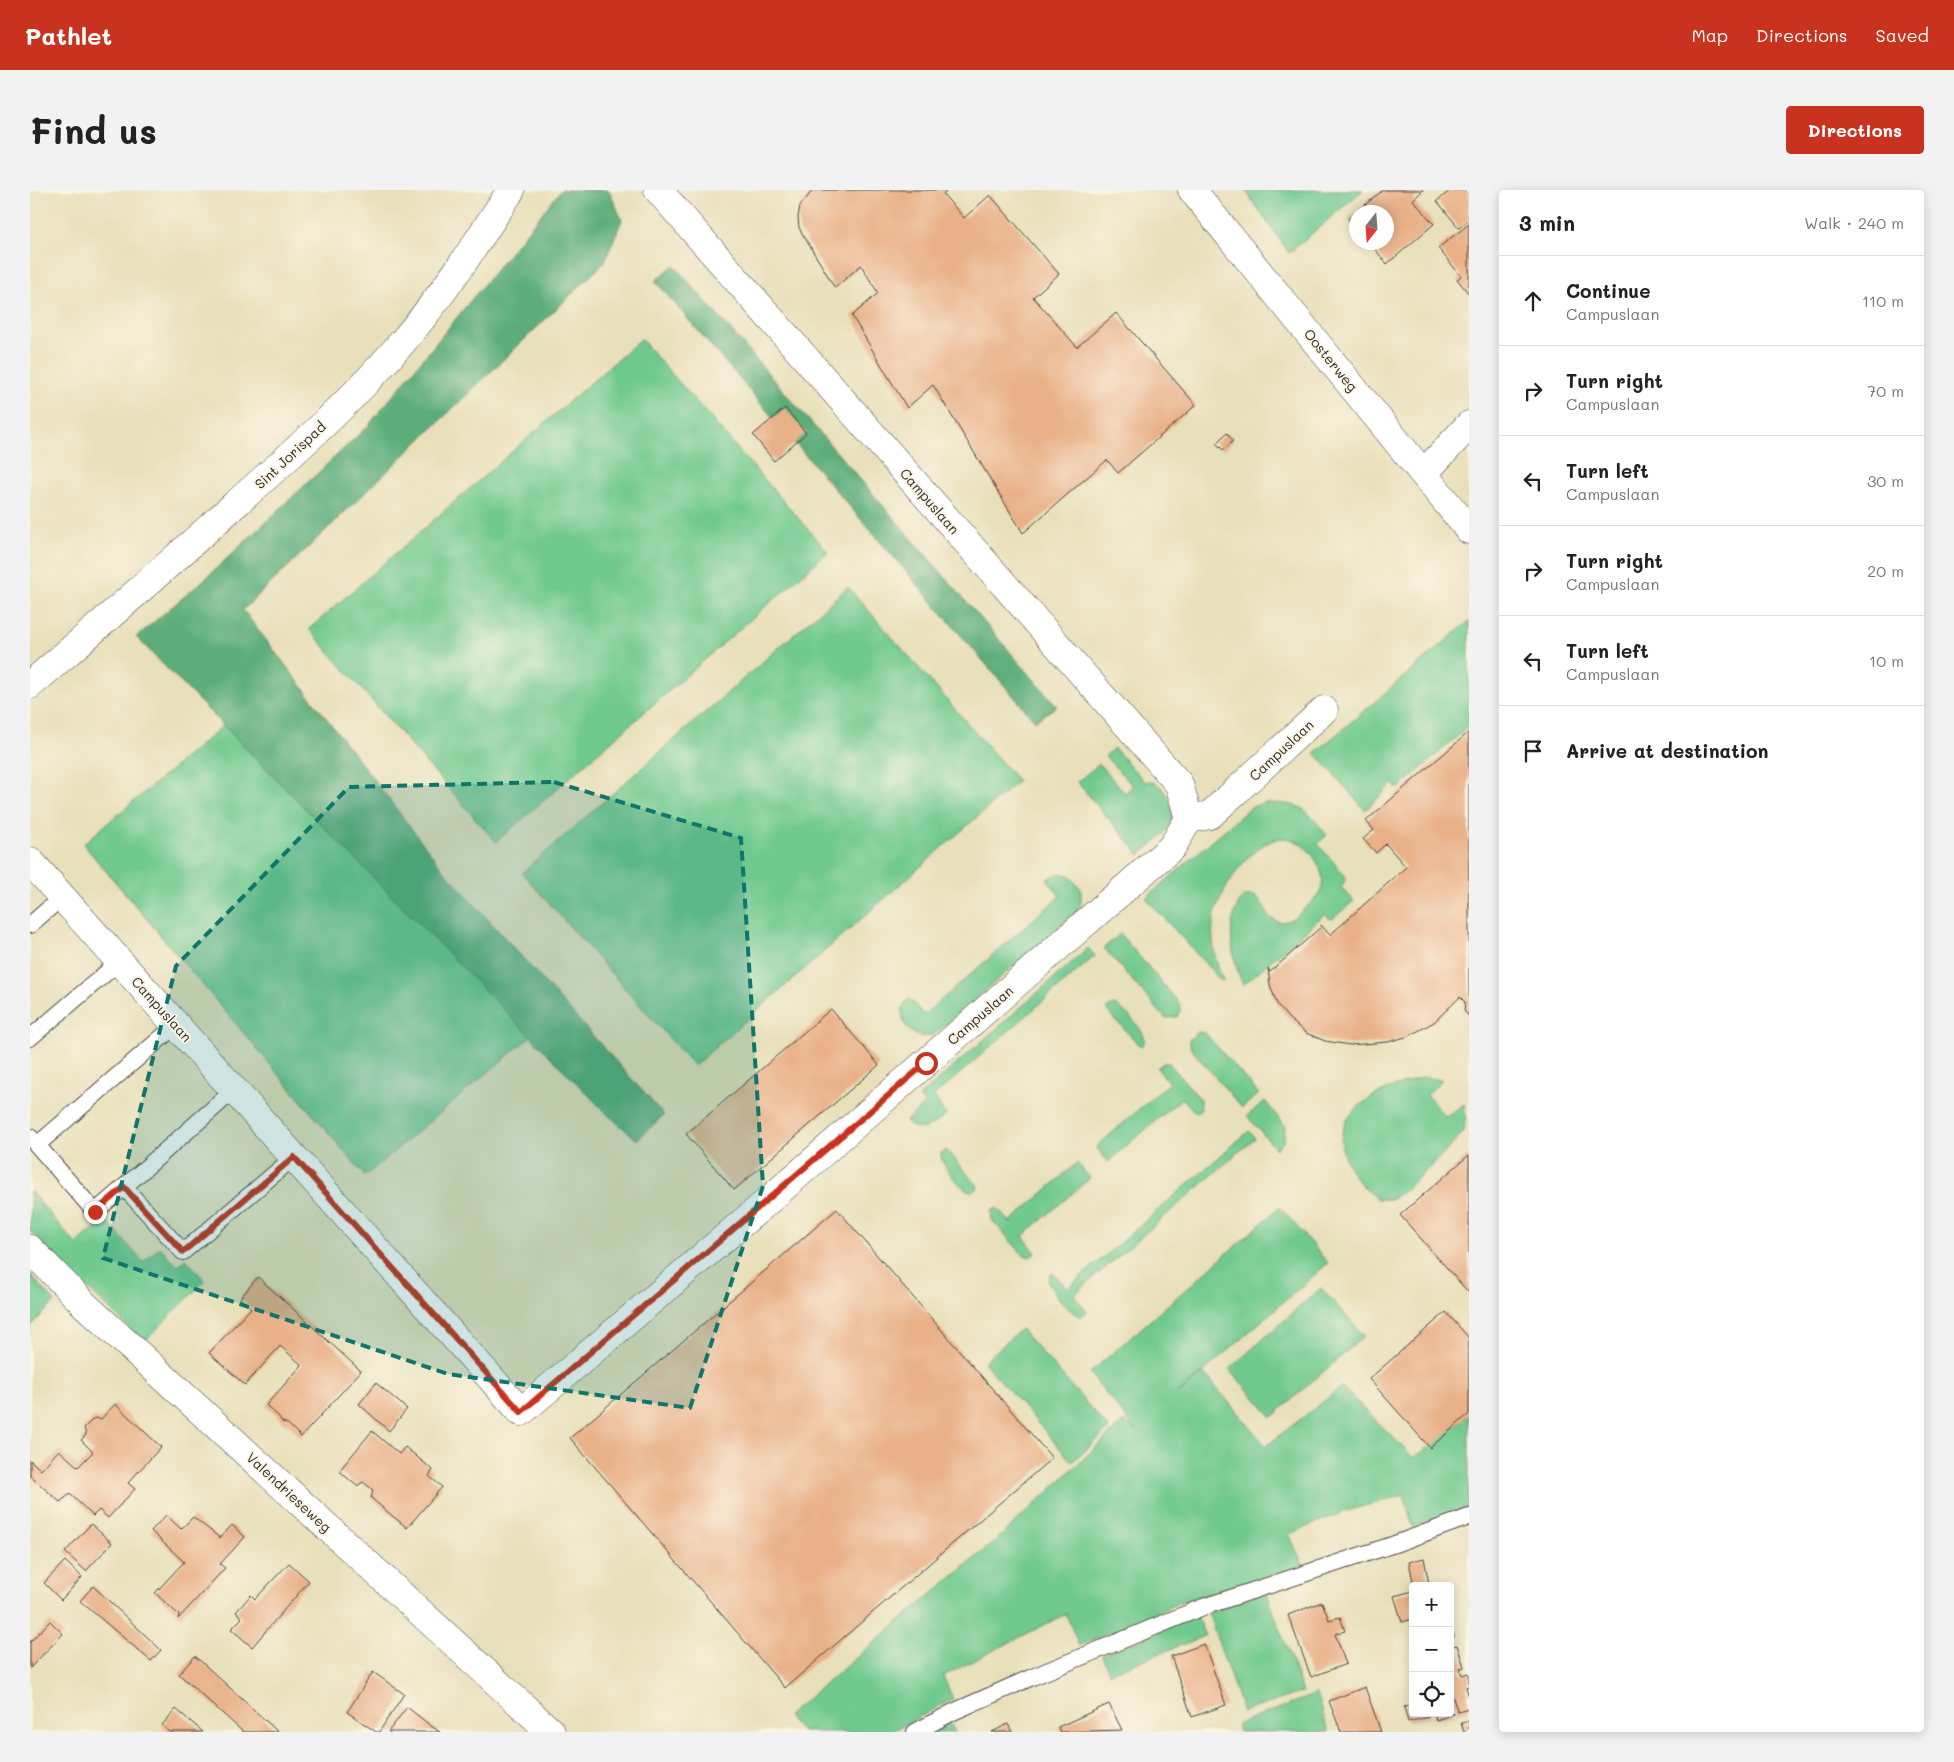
<!DOCTYPE html>
<html lang="en">
<head>
<meta charset="utf-8">
<style>
	:root { --surface:#fff; --page:#f2f2f2; --text:#222; --muted:#767676; --line:#e0e0e0; --accent:#c8321e }
	body { margin:0; font-family:Mali,sans-serif; background:var(--page); color:var(--text) }
	.controls { position:absolute; right:15px; bottom:15px; display:grid; overflow:hidden; border-radius:5px; box-shadow:0 2px 12px #0003 }
	.controls button { width:45px; height:45px; display:grid; place-items:center; padding:0; border:0; border-bottom:1px solid var(--line); background:var(--surface); color:var(--text); font:25px sans-serif }
	.compass { position:absolute; left:1319px; top:15px; width:45px; height:45px; border-radius:50%; background:var(--surface); box-shadow:0 2px 12px #0003; rotate:197deg }
	.stop { position:absolute; width:15px; height:15px; margin:-11px; border:4px solid #c8321e; border-radius:50%; background:#fff }
	.stop.end { background:#c8321e; border-color:#fff; box-shadow:0 1px 5px #0008 }
	.list { margin:0; padding:0; list-style:none }
	h2 { display:flex; justify-content:space-between; align-items:center; height:65px; margin:0; padding:0 20px; font-size:21px }
	h2 small { font-size:16px; font-weight:400; color:var(--muted) }
	.list li { display:grid; grid-template-columns:32px 1fr auto; gap:15px; align-items:center; box-sizing:border-box; height:90px; padding:0 20px; border-top:1px solid var(--line) }
	.list b { display:block; font-size:19px; white-space:nowrap }
	.list p { margin:0; font-size:16px; white-space:nowrap; color:var(--muted) }
	.list em { font-size:16px; font-style:normal; color:var(--muted) }
	.icon { flex:none; width:28px; height:28px; fill:none; stroke:currentColor; stroke-width:2; stroke-linecap:round; stroke-linejoin:round }
	.map { position:relative; flex:none; width:1439px; height:1542px; overflow:hidden; border-radius:5px }
	header { display:flex; align-items:center; gap:30px; box-sizing:border-box; height:70px; padding:0 25px; background:var(--accent); color:#fff }
	header strong { font-size:24px }
	nav { display:flex; gap:28px; margin-inline-start:auto; font-size:18px }
	.intro { display:flex; align-items:center; justify-content:space-between; box-sizing:border-box; height:120px; padding:0 30px }
	h1 { margin:0; font-size:35px }
	.button { padding:12px 22px; border-radius:5px; background:var(--accent); color:#fff; font-size:18px; font-weight:700 }
	main { display:flex; gap:30px; padding:0 30px }
	aside { flex:1; background:var(--surface); border-radius:5px; box-shadow:0 2px 12px #0003 }
	.map>svg:first-child { display:block }
	.green { fill:#70c98f; stroke:#4e7a5d }
	.forest { fill:#5cad7a; stroke:#446c52 }
	.building { fill:#e9b188 }
	.lines { fill:none; stroke-linecap:round; stroke-linejoin:round }
	.lane-casing { stroke:#474640; stroke-width:18 }
	.street-casing { stroke:#474640; stroke-width:29 }
	.lane { stroke:#fff; stroke-width:16 }
	.street { stroke:#fff; stroke-width:28 }
	.route { stroke:#c8321e; stroke-width:6 }
	.marked { fill:#0f766e; fill-opacity:0.2; stroke:#0f766e; stroke-width:4; stroke-dasharray:10 6; stroke-linejoin:round }
	.labels { text-anchor:middle; dominant-baseline:central; stroke-width:4; stroke-linejoin:round; paint-order:stroke }
	.street-label { font-size:14px; fill:#2b2b2b; stroke:#fcf5e5 }
</style>
</head>
<body>
<header>
<strong>Pathlet</strong>
<nav><a>Map</a><a>Directions</a><a>Saved</a></nav>
</header>
<div class="intro"><h1>Find us</h1><a class="button">Directions</a></div>
<main>
<div class="map">
<svg width="1439" height="1542" viewBox="0 0 1439 1542">
	<rect width="100%" height="100%" fill="#fcf5e5"/>
	<filter id="ink" filterUnits="userSpaceOnUse"><feTurbulence type="fractalNoise" baseFrequency=".02" numOctaves="2"/><feDisplacementMap in="SourceGraphic" scale="10" xChannelSelector="R" yChannelSelector="G"/><feConvolveMatrix kernelMatrix="1 2 1 2 8 2 1 2 1" color-interpolation-filters="sRGB"/></filter>
	<filter id="wash" filterUnits="userSpaceOnUse"><feTurbulence type="fractalNoise" baseFrequency=".0096" numOctaves="4" result="noise"/><feDisplacementMap in="SourceGraphic" scale="20" xChannelSelector="R" yChannelSelector="G"/><feGaussianBlur stdDeviation="1.12" result="paint"/><feColorMatrix in="noise" values="0 0 0 0 0 0 0 0 0 0 0 0 0 0 0 0 0 1.4 0 .05"/><feComposite in="paint" operator="in"/></filter>
	<g filter="url(#wash)">
		<rect width="100%" height="100%" fill="#e8e0ba"/>
		<!-- green -->
		<g class="green">
			<polygon points="1215,0 1333,0 1259,63"/>
			<polygon points="611,149 798,362 466,652 279,439"/>
			<polygon points="818,397 988,591 664,876 492,683"/>
			<polygon points="1439,431 1439,536 1368,599 1363,594 1335,620 1285,563"/>
			<polygon points="250,488 532,820 335,986 53,654"/>
			<path d="M1084 558 1115 592 1119 591C1128 593 1134 599 1139 608 1152 635 1128 649 1110 665L1047 592 1069 574 1095 603 1103 596 1075 566Z"/>
			<path d="M1235 613C1276 614 1272 616 1297 645L1288 654 1317 688 1311 697 1324 711 1301 730 1295 724 1213 795C1202 768 1193 731 1214 706H1225C1236 712 1233 726 1246 731 1257 734 1266 727 1273 720 1278 715 1285 710 1289 704 1299 687 1285 664 1271 654 1234 628 1191 697 1184 727 1180 748 1185 771 1193 790L1192 792 1116 708 1221 617Z"/>
			<path d="M1030 683 1039 685 1051 699V713L1047 721 907 842C886 857 862 830 877 810L880 809 894 825 1030 706 1017 689Z"/>
			<polygon points="1090,744 1149,813 1151,820 1147,827 1135,828 1074,758"/>
			<path d="M1058 758 1065 766 904 906 916 925C903 935 889 946 876 931L895 914 889 907Z"/>
			<path d="M1084 815C1095 819 1113 839 1115 850L1111 857 1077 821V818Z"/>
			<polygon points="1168,842 1175,843 1229,904 1212,918 1161,859 1159,850"/>
			<polygon points="1133,873 1139,873 1170,909 1171,920 1166,923 1152,908 1078,972 1066,957 1139,893 1127,878"/>
			<path d="M1393 887 1412 890 1397 905 1416 927 1434 914C1436 923 1436 932 1433 941 1429 951 1373 1004 1363 1008 1358 1010 1352 1009 1347 1009 1315 984 1293 942 1333 913 1350 900 1373 894 1393 887Z"/>
			<polygon points="1235,911 1255,936 1254,951 1246,959 1217,926"/>
			<path d="M1219 941 1225 948 1044 1105 1057 1122 1051 1126C1042 1126 1019 1099 1018 1090L1021 1084H1024L1038 1098Z"/>
			<path d="M917 960 948 996 947 999 941 1002C930 998 910 975 911 963Z"/>
			<polygon points="1047,973 1060,988 993,1046 1006,1063 1000,1067 993,1065 962,1030 961,1021 967,1018 980,1032"/>
			<polygon points="0,1001 46,1054 75,1029 113,1072 130,1057 147,1076 156,1069 175,1091 114,1152 33,1075 0,1041"/>
			<polygon points="1250,1017 1298,1073 1148,1204 1174,1183 1236,1256 1312,1197 1384,1268 1439,1225 1439,1317 1383,1337 1374,1305 1316,1321 1259,1344 1273,1375 1151,1412 1049,1456 1036,1424 913,1486 923,1509 861,1542 772,1542 757,1526 971,1346 1094,1231 1106,1241 1060,1183"/>
			<polygon points="0,1084 25,1112 0,1137"/>
			<polygon points="1291,1098 1334,1146 1242,1227 1199,1179"/>
			<polygon points="991,1139 1079,1239 1042,1272 954,1172"/>
			<polygon points="1236,1401 1273,1502 1213,1522 1178,1423"/>
			<polygon points="1167,1426 1175,1446 1079,1483 1072,1465"/>
			<polygon points="1286,1504 1299,1542 1209,1542 1207,1535"/>
			<polygon points="920,1532 925,1542 901,1542"/>
		</g>
		<!-- forest -->
		<g class="forest">
			<polygon points="531,0 579,0 592,30 574,73 213,420 412,678 634,925 607,950 577,924 106,447 175,389 339,235"/>
			<polygon points="644,75 1027,516 1005,531 625,91"/>
		</g>
		<g id="blocks">
			<!-- building -->
			<g class="building">
				<polygon points="783,0 917,0 913,4 934,28 960,5 1029,84 1003,107 1047,157 1086,123 1166,215 1088,283 1077,270 993,343 903,195 877,218 822,126 848,103 831,75 805,98 769,38 768,27 770,16"/>
				<polygon points="1353,0 1393,0 1383,10 1404,34 1357,74 1339,52 1356,52 1356,22 1326,22 1326,38 1318,29"/>
				<polygon points="1421,0 1439,0 1439,30 1429,38 1407,11"/>
				<polygon points="1439,34 1439,104 1427,89 1431,86 1408,58"/>
				<polygon points="755,218 776,243 744,271 723,245"/>
				<polygon points="1197,243 1203,251 1193,260 1186,253"/>
				<polygon points="1439,542 1439,826 1434,821 1435,812 1430,807 1404,832 1379,846 1358,852 1320,855 1295,851 1276,843 1258,828 1247,814 1240,795 1238,778 1240,782 1291,737 1291,735 1300,745 1376,677 1356,654 1346,663 1333,649 1344,640 1336,631"/>
				<polygon points="801,819 849,875 704,1000 656,944"/>
				<polygon points="1439,965 1439,1103 1370,1025"/>
				<polygon points="807,1019 1022,1268 755,1498 540,1248"/>
				<polygon points="228,1087 331,1181 271,1247 258,1234 252,1232 249,1227 236,1215 272,1175 250,1156 215,1195 179,1163 221,1118 210,1108"/>
				<polygon points="1416,1122 1439,1148 1439,1224 1400,1258 1339,1189"/>
				<polygon points="346,1193 377,1219 359,1241 329,1214"/>
				<polygon points="85,1214 131,1257 98,1293 105,1299 78,1328 69,1320 63,1326 40,1304 30,1312 0,1286 0,1270 11,1280 29,1260 48,1277 63,1262 51,1250 56,1245 54,1238 64,1228 71,1229"/>
				<polygon points="342,1241 369,1264 375,1257 403,1280 399,1286 412,1297 377,1338 341,1308 343,1300 333,1292 327,1296 309,1281"/>
				<polygon points="136,1325 151,1339 163,1327 190,1348 202,1335 215,1347 190,1374 195,1378 148,1429 149,1425 125,1403 154,1372 121,1341"/>
				<polygon points="61,1334 82,1353 56,1381 35,1362"/>
				<polygon points="1394,1368 1399,1394 1384,1396 1379,1372"/>
				<polygon points="35,1371 52,1387 31,1410 14,1393"/>
				<polygon points="259,1373 279,1391 222,1457 201,1439 212,1428 206,1422 221,1405 225,1409"/>
				<polygon points="63,1396 131,1460 121,1471 50,1411"/>
				<polygon points="1383,1401 1383,1429 1372,1432 1364,1406"/>
				<polygon points="1292,1412 1299,1430 1310,1427 1315,1441 1305,1444 1316,1474 1281,1487 1258,1425"/>
				<polygon points="20,1431 33,1444 0,1478 0,1452"/>
				<polygon points="1420,1434 1424,1446 1420,1447"/>
				<polygon points="1174,1454 1196,1515 1162,1527 1141,1466"/>
				<polygon points="1427,1455 1434,1477 1430,1479 1432,1485 1438,1483 1439,1485 1439,1496 1436,1497 1439,1507 1439,1519 1428,1522 1420,1500 1420,1457"/>
				<polygon points="165,1466 247,1541 246,1542 213,1542 149,1484"/>
				<polygon points="343,1482 374,1504 349,1542 346,1542 317,1522"/>
				<polygon points="1335,1497 1351,1542 1311,1542 1299,1511"/>
				<polygon points="1079,1514 1092,1540 1030,1542 1028,1537"/>
				<polygon points="1383,1515 1383,1523 1398,1523 1399,1527 1378,1532 1374,1517"/>
				<polygon points="377,1517 401,1536 410,1542 358,1542"/>
				<polygon points="146,1519 159,1530 173,1542 140,1542 132,1535"/>
				<polygon points="1404,1523 1424,1523 1424,1524 1406,1530"/>
				<polygon points="1439,1531 1439,1542 1434,1542 1431,1533"/>
				<polygon points="978,1534 982,1542 962,1542"/>
			</g>
		</g>
	</g>
	<g filter="url(#ink)">
		<use href="#blocks" fill-opacity="0" stroke="#474640" stroke-width="1"/>
		<g class="lines">
			<defs>
				<g id="lane">
					<polyline points="0,735 32,707"/>
					<polyline points="0,848 90,771"/>
					<polyline points="0,947 65,1022 94,997 153,1062 264,967"/>
					<polyline points="7,955 146,835"/>
					<polyline points="94,997 204,900"/>
					<polyline points="885,1542 923,1522 1000,1488 1173,1417 1362,1355 1439,1327"/>
				</g>
				<g id="street">
					<polyline points="1162,0 1439,340"/>
					<polyline points="1394,283 1439,235"/>
					<path d="M0 495C68 437 135 378 201 318 259 267 318 215 369 156 412 107 446 54 481 0"/>
					<polyline points="1159,629 1180,625 1294,520"/>
					<polyline points="0,671 491,1222 732,1016 1142,657 1159,629 1149,594 628,0"/>
					<polyline points="0,1059 56,1116 521,1542"/>
				</g>
			</defs>
			<!-- lane casing -->
			<use href="#lane" class="lane-casing"/>
			<!-- street casing -->
			<use href="#street" class="street-casing"/>
			<!-- lane -->
			<use href="#lane" class="lane"/>
			<!-- street -->
			<use href="#street" class="street"/>
		</g>
	</g>
	<g class="lines" filter="url(#ink)">
		<!-- route -->
		<polyline class="route" points="65,1022 94,997 153,1062 264,967 491,1222 896,873"/>
	</g>
	<!-- marked area -->
	<path class="marked" d="M524 592 711 648 733 996 660 1218 418 1184 73 1068 146 776 319 597Z"/>
	<g class="labels">
		<!-- street labels -->
		<g class="street-label">
			<text transform="translate(1301 170) rotate(51)">Oosterweg</text>
			<text transform="translate(260 265) rotate(-43)">Sint Jorispad</text>
			<text transform="translate(900 311) rotate(49)">Campuslaan</text>
			<text transform="translate(1251 560) rotate(-43)">Campuslaan</text>
			<text transform="translate(132 819) rotate(48)">Campuslaan</text>
			<text transform="translate(950 825) rotate(-41)">Campuslaan</text>
			<text transform="translate(259 1302) rotate(43)">Valendrieseweg</text>
		</g>
	</g>
</svg>
<div class="controls">
<button>+</button>
<button>−</button>
<button><svg class="icon" aria-label="locate" viewBox="0 0 24 24"><circle cx="12" cy="12" r="6"/><path d="M12 2v4M12 18v4M2 12h4M18 12h4"/></svg></button>
</div>
<svg class="compass" viewBox="-18 -18 36 36"><path d="M0-13l5 13h-10z" fill="#e53935"/><path d="M0 13l5-13h-10z" fill="#767676"/></svg>
<div class="stop" style="left:896px;top:873px"></div>
<div class="stop end" style="left:65px;top:1022px"></div>
</div>
<aside>
<h2>3 min<small>Walk · 240 m</small></h2>
<ul class="list">
<li><svg class="icon" aria-label="ahead" viewBox="0 0 24 24"><path d="M12 20V5M6 11l6-6 6 6"/></svg><div><b>Continue</b><p>Campuslaan</p></div><em>110 m</em></li>
<li><svg class="icon" aria-label="right" viewBox="0 0 24 24"><path d="M7 20v-9h11M14 6l5 5-5 5"/></svg><div><b>Turn right</b><p>Campuslaan</p></div><em>70 m</em></li>
<li><svg class="icon" aria-label="left" viewBox="0 0 24 24"><path d="M17 20v-9H6M10 6l-5 5 5 5"/></svg><div><b>Turn left</b><p>Campuslaan</p></div><em>30 m</em></li>
<li><svg class="icon" aria-label="right" viewBox="0 0 24 24"><path d="M7 20v-9h11M14 6l5 5-5 5"/></svg><div><b>Turn right</b><p>Campuslaan</p></div><em>20 m</em></li>
<li><svg class="icon" aria-label="left" viewBox="0 0 24 24"><path d="M17 20v-9H6M10 6l-5 5 5 5"/></svg><div><b>Turn left</b><p>Campuslaan</p></div><em>10 m</em></li>
<li><svg class="icon" aria-label="arrive" viewBox="0 0 24 24"><path d="M6 21V4h12l-3 4 3 4H6"/></svg><div><b>Arrive at destination</b></div></li>
</ul>
</aside>
</main>
</body>
</html>
